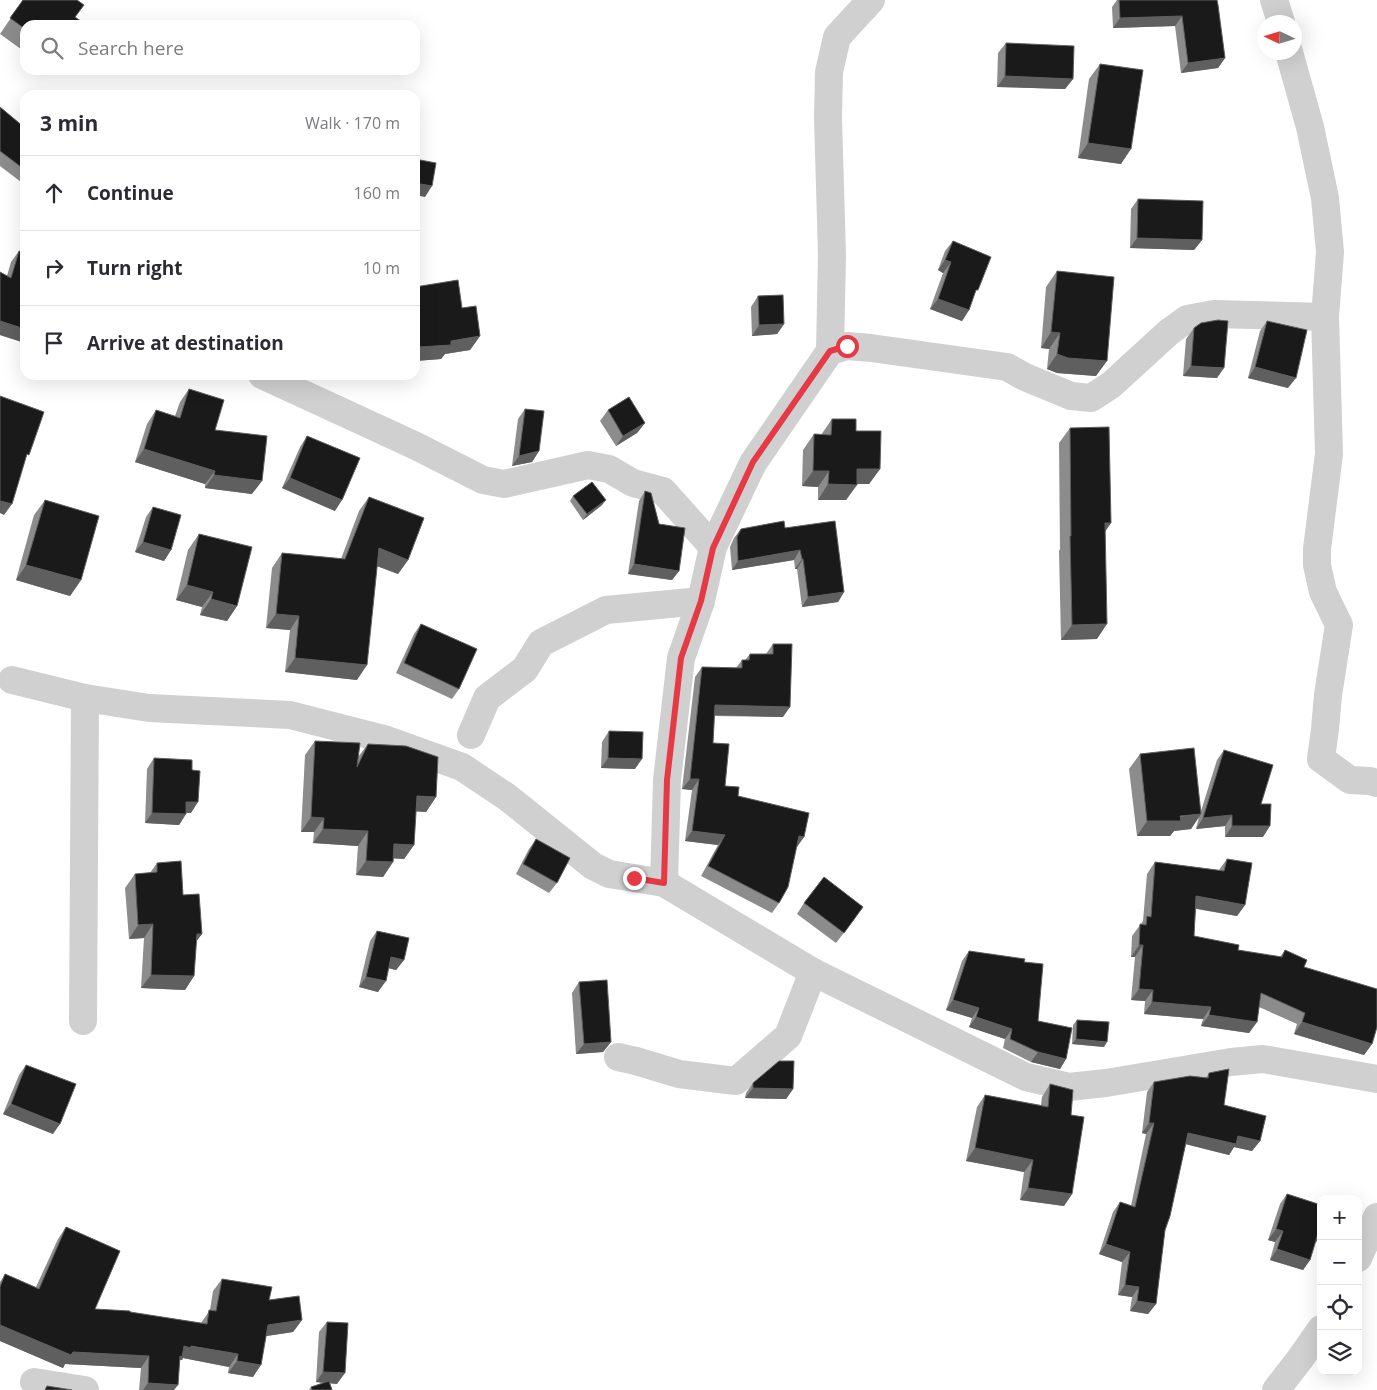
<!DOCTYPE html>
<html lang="en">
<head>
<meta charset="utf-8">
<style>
	:root { --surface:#fff; --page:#f7f7f7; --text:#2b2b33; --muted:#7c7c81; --line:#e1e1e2 }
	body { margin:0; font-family:"Open Sans",sans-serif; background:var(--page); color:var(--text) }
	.controls { position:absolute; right:15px; bottom:15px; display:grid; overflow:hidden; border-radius:10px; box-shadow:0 5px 20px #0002 }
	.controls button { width:45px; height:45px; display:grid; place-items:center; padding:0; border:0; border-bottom:1px solid var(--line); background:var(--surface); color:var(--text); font:25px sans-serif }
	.compass { position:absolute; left:1257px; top:15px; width:45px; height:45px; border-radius:50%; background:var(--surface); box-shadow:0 5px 20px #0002; rotate:274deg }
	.stop { position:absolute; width:15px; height:15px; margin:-11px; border:4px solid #e63946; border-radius:50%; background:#fff }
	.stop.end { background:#e63946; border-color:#fff; box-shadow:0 1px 5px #0008 }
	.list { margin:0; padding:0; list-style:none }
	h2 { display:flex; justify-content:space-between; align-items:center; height:65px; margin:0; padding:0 20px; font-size:21px }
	h2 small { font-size:16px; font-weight:400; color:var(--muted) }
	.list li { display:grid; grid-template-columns:32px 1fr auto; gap:15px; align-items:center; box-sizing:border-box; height:75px; padding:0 20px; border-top:1px solid var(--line) }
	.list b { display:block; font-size:19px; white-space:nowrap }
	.list em { font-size:16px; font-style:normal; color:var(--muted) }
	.icon { flex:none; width:28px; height:28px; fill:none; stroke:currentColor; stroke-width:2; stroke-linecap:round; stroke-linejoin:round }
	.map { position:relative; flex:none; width:1377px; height:1390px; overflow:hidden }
	.search { position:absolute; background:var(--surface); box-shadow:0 5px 20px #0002; left:20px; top:20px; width:400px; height:55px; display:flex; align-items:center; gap:12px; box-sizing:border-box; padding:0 18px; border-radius:15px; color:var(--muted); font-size:19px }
	.panel { position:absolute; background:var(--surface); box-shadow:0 5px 20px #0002; left:20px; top:90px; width:400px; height:290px; border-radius:15px }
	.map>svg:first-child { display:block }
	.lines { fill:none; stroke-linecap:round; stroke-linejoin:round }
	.street { stroke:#d0d0d0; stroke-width:28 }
	.wall { fill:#8c8c8c }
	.shaded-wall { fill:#5f5f5f }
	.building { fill:#1a1a1a; stroke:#5f5f5f }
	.route { stroke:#e63946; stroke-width:6 }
</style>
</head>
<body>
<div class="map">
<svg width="1377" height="1390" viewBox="0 0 1377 1390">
	<rect width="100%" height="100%" fill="#fff"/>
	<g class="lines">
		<!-- street -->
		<g class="street">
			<polyline points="1274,0 1281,22"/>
			<polyline points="1289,52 1310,127 1325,198 1330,252 1325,317 1329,454 1317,549 1317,565 1323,592 1339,625 1328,695 1325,729 1321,759 1350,780 1370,781 1377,783"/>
			<polyline points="830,351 832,255 828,118 829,72 837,37 871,0"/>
			<polyline points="262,375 416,446 483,480 504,484 588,465 609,469 633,483 663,491 713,547"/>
			<polyline points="12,680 85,698 149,708 290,715 384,739 462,767 507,797 593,866 609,874 664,883 813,972 1026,1077 1069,1087 1106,1083 1231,1062 1263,1059 1377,1079"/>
			<polyline points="471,735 487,698 525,669 541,643 606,610 701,601"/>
			<polyline points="664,883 667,780 681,658 701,601 713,547 753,463 830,351 847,346 871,348 1007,367 1025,377 1071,396 1091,398 1111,385 1169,332 1187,319 1214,314 1325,317"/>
			<polyline points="83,1021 85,698"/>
			<polyline points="618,1057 636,1061 679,1074 736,1081 788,1036 813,972"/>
			<polyline points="1358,1258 1377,1217"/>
			<polyline points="34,1382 85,1390"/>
			<polyline points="1276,1390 1300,1359 1321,1329"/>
		</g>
	</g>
	<!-- wall -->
	<g class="wall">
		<polygon points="23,0 75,17 25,25 25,52 0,34"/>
		<polygon points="1117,0 1217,0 1225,58 1218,68 1181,73 1175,26 1113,28 1112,7"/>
		<polygon points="1006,43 1073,79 1065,89 997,87 998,53"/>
		<polygon points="1100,64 1121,164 1078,158 1089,79"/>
		<polygon points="0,107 25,128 25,185 0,166"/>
		<polygon points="1138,199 1202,240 1194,250 1130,248 1131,209"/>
		<polygon points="953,241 974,295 969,310 962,321 930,309 943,273 938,270 945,251"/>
		<polygon points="19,251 25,253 25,343 0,335 7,276 11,262"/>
		<polygon points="1057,271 1096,376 1057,373 1047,369 1049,349 1041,348 1046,287"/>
		<polygon points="415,287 462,308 480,336 470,350 445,354 441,359 415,361"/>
		<polygon points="758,296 784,324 777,334 752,336 751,307"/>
		<polygon points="1267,321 1288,388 1248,378 1260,331"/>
		<polygon points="1194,328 1217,378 1183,376 1186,339"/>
		<polygon points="189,389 215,430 252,494 205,488 205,484 135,462 147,424 156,410 175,416 180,402"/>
		<polygon points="525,409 539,451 532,462 512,466 518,419"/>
		<polygon points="608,410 645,423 637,433 616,446 600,421"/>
		<polygon points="832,419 856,431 880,469 869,484 857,484 846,500 818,500 818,487 802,486 803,450 814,434 821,435"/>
		<polygon points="1070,428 1111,523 1105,531 1097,639 1061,640 1059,551 1060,549 1059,443"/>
		<polygon points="307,436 335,511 282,488 300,447"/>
		<polygon points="645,491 679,571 672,580 628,574 639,501"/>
		<polygon points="573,496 602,505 583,520 570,501"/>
		<polygon points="369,497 408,560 398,574 377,566 357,680 285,672 290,630 266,628 272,568 282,553 341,559 359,511"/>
		<polygon points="45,500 81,580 70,596 16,580 34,515"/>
		<polygon points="153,507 171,550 164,561 135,552 146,517"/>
		<polygon points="785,528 844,592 838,602 802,607 797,569 795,569 794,560 732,570 730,547 734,538 741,529"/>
		<polygon points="199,534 237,606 227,621 200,615 202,607 176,600 188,550"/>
		<polygon points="421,624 459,689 452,699 396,673 414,634"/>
		<polygon points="773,644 783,717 714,716 713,743 725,786 738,796 804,837 796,847 779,903 772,913 701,876 718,845 685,841 692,790 682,789 695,677 702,667 736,668 742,660 745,660 750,654 766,654"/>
		<polygon points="609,731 635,769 601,768 602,742"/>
		<polygon points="315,741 358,757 368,744 436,797 426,812 416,811 414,845 404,859 394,858 393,862 383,877 356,875 358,846 313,843 314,832 301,832 305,755"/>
		<polygon points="1224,750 1261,804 1263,837 1225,837 1225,826 1196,829 1199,817 1191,829 1174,831 1170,836 1137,836 1129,769 1140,754 1201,811 1217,760"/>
		<polygon points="154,758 191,813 186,813 186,814 179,825 145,823 147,769"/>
		<polygon points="536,839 557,883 549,893 516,874 529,849"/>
		<polygon points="1227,859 1245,905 1237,916 1196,909 1194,936 1238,950 1280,957 1285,950 1304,967 1372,1044 1364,1055 1294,1034 1297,1024 1259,1007 1257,1022 1249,1033 1201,1026 1203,1019 1144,1014 1145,1001 1131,1000 1135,957 1131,957 1132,936 1143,921 1147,874 1155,862 1219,870"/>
		<polygon points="157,863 183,895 202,934 196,941 194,976 185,990 141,988 144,938 129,939 125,888 135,874 150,873"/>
		<polygon points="804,903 856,917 836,943 797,914"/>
		<polygon points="377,931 404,960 396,970 388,968 378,992 359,987 370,941"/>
		<polygon points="969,951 1024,962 1038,1021 1066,1059 1060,1069 1031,1062 1003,1048 1005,1039 969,1027 972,1018 946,1010 962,961"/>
		<polygon points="579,982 611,1042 603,1052 576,1054 572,993"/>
		<polygon points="1077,1020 1104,1047 1072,1044 1073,1025"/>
		<polygon points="26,1065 53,1134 3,1114 19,1075"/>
		<polygon points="1209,1073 1224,1105 1260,1141 1252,1151 1234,1147 1229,1155 1186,1144 1165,1230 1156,1304 1148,1314 1130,1311 1132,1297 1118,1295 1122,1262 1099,1254 1113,1212 1120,1202 1131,1206 1146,1134 1142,1133 1147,1092 1154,1082 1206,1078"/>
		<polygon points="753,1083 793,1089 786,1099 745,1098 746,1093"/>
		<polygon points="1050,1084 1071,1115 1072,1194 1064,1206 1020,1200 1024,1172 966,1161 977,1107 985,1095 1041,1105 1042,1097"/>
		<polygon points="1287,1194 1321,1205 1321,1243 1316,1241 1310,1260 1303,1270 1270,1260 1275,1242 1268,1240 1280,1204"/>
		<polygon points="66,1227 95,1309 130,1312 201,1323 210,1310 213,1291 222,1279 269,1300 302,1320 293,1332 266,1336 253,1377 228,1373 229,1367 183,1358 182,1360 180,1360 174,1390 139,1390 141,1368 65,1364 63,1368 0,1341 0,1282 5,1274 36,1287 58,1239"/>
		<polygon points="327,1322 337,1384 330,1383 332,1390 309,1390 311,1387 324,1383 316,1382 319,1332"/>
	</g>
	<!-- shaded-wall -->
	<g class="shaded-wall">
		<polygon points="1182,16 1175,26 1113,28 1120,18"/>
		<polygon points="1225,58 1218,68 1181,73 1188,63"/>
		<polygon points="1005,76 1073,79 1065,89 997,87"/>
		<polygon points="1088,143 1131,149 1121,164 1078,158"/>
		<polygon points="415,183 432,186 425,197 415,195"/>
		<polygon points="1137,238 1202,240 1194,250 1130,248"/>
		<polygon points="945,260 951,262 943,273 938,270"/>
		<polygon points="938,299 969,310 962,321 930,309"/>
		<polygon points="0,321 25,329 25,343 0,335"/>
		<polygon points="784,324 777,334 752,336 759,325"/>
		<polygon points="1051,332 1060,333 1049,349 1041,348"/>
		<polygon points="480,336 470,350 445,354 441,359 415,361 415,353 419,347"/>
		<polygon points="1057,354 1107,361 1096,376 1057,373 1047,369"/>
		<polygon points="1191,366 1224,368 1217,378 1183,376"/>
		<polygon points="1255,367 1296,378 1288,388 1248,378"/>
		<polygon points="645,423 637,433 616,446 623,436"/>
		<polygon points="144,449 215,471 205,484 135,462"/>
		<polygon points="539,451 532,462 512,466 519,456"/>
		<polygon points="857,469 880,469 869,484 846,484"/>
		<polygon points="813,471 829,471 818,487 802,486"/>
		<polygon points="214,475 262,481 252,494 205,488"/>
		<polygon points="290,478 342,500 335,511 282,488"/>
		<polygon points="828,484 857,485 846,500 818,500"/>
		<polygon points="606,500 602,505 583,520 587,514"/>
		<polygon points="0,501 12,504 4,515 0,513"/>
		<polygon points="1105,523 1111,523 1100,539"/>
		<polygon points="143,542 171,550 164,561 135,552"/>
		<polygon points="379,548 408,560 398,574 369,563"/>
		<polygon points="800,550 794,560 732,570 738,561"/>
		<polygon points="802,559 803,559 797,569 795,569"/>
		<polygon points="634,564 679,571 672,580 628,574"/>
		<polygon points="26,565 81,580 70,596 16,580"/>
		<polygon points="187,585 213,592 202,607 176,600"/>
		<polygon points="844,592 838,602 802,607 808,597"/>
		<polygon points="211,599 237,606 227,621 200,615"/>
		<polygon points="276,614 299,616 290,630 266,628"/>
		<polygon points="1107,624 1097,639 1061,640 1072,625"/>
		<polygon points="295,658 367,665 357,680 285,672"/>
		<polygon points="715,705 790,707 783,717 708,715"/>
		<polygon points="608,758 642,759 635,769 601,768"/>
		<polygon points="690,779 699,779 692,790 682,789"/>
		<polygon points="417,796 436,797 426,812 407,811"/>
		<polygon points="186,802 198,802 191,813 179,812"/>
		<polygon points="152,813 186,814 179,825 145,823"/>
		<polygon points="1201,814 1191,829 1174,831 1170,836 1137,836 1147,821"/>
		<polygon points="1232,815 1225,826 1196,829 1203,818"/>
		<polygon points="311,817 324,818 314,832 301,832"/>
		<polygon points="1232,826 1270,826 1263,837 1225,837"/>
		<polygon points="323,829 368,831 358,846 313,843"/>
		<polygon points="692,831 725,835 718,845 685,841"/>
		<polygon points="799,836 804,837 797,847 792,846"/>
		<polygon points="394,844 414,845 404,859 384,858"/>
		<polygon points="366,861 393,862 383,877 356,875"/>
		<polygon points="1196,896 1245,905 1237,916 1188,907"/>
		<polygon points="153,924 144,938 129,939 138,925"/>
		<polygon points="197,934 202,934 192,947"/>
		<polygon points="1139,945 1143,945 1135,957 1131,957"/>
		<polygon points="391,957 404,960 396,970 384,967"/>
		<polygon points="151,975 194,976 185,990 141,988"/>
		<polygon points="366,977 386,981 378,992 359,987"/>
		<polygon points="1139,989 1153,990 1145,1001 1131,1000"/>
		<polygon points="953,1000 979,1008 972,1018 946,1010"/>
		<polygon points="1152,1002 1211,1007 1203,1019 1144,1014"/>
		<polygon points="1209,1015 1257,1022 1249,1033 1201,1026"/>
		<polygon points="976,1017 1012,1029 1005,1039 969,1027"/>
		<polygon points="1302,1022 1372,1044 1364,1055 1294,1034"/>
		<polygon points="1076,1039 1107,1042 1104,1047 1072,1044"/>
		<polygon points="611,1042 603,1052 576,1054 584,1044"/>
		<polygon points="1038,1052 1066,1059 1060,1069 1031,1062"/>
		<polygon points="753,1088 793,1089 786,1099 745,1098"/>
		<polygon points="11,1104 60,1124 53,1134 3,1114"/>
		<polygon points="1149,1123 1154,1123 1146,1134 1142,1133"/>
		<polygon points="1188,1133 1238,1136 1260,1141 1252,1151 1234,1147 1229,1155 1181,1143"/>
		<polygon points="975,1148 1033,1160 1024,1172 966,1161"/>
		<polygon points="1028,1188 1072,1194 1064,1206 1020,1200"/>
		<polygon points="1276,1229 1283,1231 1275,1242 1268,1240"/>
		<polygon points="1319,1230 1321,1230 1321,1243 1312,1240"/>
		<polygon points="1106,1244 1130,1252 1122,1262 1099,1254"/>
		<polygon points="1277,1249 1310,1260 1303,1270 1270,1260"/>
		<polygon points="1125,1285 1139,1287 1132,1297 1118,1295"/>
		<polygon points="1137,1301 1156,1304 1148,1314 1130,1311"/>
		<polygon points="302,1320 293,1332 260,1337 268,1325"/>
		<polygon points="0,1325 73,1352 149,1356 141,1368 65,1364 63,1368 0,1341"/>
		<polygon points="184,1346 191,1346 238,1354 229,1367 183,1358 182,1360 180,1360 171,1369"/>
		<polygon points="237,1361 261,1365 253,1377 228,1373"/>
		<polygon points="323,1372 345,1373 337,1384 316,1382"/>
		<polygon points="148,1383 178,1385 174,1390 143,1390"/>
	</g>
	<!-- building -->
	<g class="building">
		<polygon points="23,0 77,0 84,5 75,17 85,24 84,25 25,25 25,29 10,18"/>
		<polygon points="1119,0 1217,0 1218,5 1225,58 1188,63 1182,16 1120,18"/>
		<polygon points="1006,43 1074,46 1073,79 1005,76"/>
		<polygon points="1100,64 1143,70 1131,149 1088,143"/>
		<polygon points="0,107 25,128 25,170 0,151"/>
		<polygon points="415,159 436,163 432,186 415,183"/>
		<polygon points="1138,199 1203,201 1202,240 1137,238"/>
		<polygon points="953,241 991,257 978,290 976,290 969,310 938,299 951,262 945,260"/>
		<polygon points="19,251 25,253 25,329 0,321 0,272 11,278"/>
		<polygon points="1057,271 1114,277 1107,361 1068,358 1057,354 1060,333 1051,332"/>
		<polygon points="458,280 462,308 476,306 480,336 451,341 451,345 419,347 418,329 415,330 415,287"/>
		<polygon points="783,295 784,324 759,325 758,296"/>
		<polygon points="1218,320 1228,321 1224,368 1191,366 1194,328 1201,323"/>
		<polygon points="1267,321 1307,330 1296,378 1255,367"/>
		<polygon points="189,389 224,400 215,430 267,436 262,481 214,475 215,471 144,449 156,410 180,418"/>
		<polygon points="0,396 44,412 29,455 27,454 12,504 0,501"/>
		<polygon points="629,397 645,423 623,436 608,410"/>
		<polygon points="525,409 544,411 539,451 519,456"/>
		<polygon points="832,419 856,419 856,431 881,431 880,469 857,469 857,485 828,484 829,471 813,471 814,434 831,435"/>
		<polygon points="1109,427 1111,523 1105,523 1107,624 1072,625 1070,536 1071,536 1070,428"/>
		<polygon points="307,436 360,458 342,500 290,478"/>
		<polygon points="592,482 606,500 587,514 573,496"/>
		<polygon points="645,491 651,493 659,524 685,528 679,571 634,564"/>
		<polygon points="369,497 424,518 408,560 379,548 367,665 295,658 299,616 276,614 282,553 345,559"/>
		<polygon points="45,500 99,516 81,580 26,565"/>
		<polygon points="153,507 181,515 171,550 143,542"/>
		<polygon points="784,521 785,528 835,521 844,592 808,597 803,559 802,559 800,550 738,561 737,537 741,529"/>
		<polygon points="199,534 252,547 237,606 211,599 213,592 187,585"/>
		<polygon points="421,624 477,649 459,689 404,663"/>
		<polygon points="773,644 792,644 790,707 715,705 713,743 729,744 725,786 739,787 738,796 809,813 804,837 799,836 788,887 779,903 708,866 725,835 692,831 699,779 690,779 702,667 742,668 742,660 749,660 750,654 773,654"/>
		<polygon points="609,731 643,732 642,759 608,758"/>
		<polygon points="315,741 360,743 357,767 368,744 406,746 438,757 436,797 417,796 414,845 394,844 393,862 366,861 368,831 323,829 324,818 311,817"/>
		<polygon points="1194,748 1201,814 1180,816 1181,821 1147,821 1140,754"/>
		<polygon points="1224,750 1273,765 1261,804 1271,804 1270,826 1232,826 1232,815 1203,818"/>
		<polygon points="154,758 192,760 192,770 200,771 198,802 186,802 186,814 152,813"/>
		<polygon points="536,839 570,858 557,883 523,864"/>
		<polygon points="1227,859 1252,863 1245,905 1196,896 1194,936 1239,945 1238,950 1282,957 1285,950 1307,960 1304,967 1377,989 1377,1027 1372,1044 1302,1022 1305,1013 1261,993 1257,1022 1209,1015 1211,1007 1152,1002 1153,990 1139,989 1143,945 1139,945 1140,924 1146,925 1147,916 1151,917 1155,862 1224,871"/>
		<polygon points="181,861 183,895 199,894 202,934 197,934 194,976 151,975 153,924 138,925 135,874 157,872 157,863"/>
		<polygon points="824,877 863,907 844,933 804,903"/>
		<polygon points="377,931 409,938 404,960 391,957 386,981 366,977"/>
		<polygon points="969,951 1025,959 1024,962 1043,964 1038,1021 1072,1028 1066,1059 1038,1052 1010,1039 1012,1029 976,1017 979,1008 953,1000"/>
		<polygon points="607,980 611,1042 584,1044 579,982"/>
		<polygon points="1077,1020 1109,1022 1107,1042 1076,1039"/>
		<polygon points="779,1061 794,1061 793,1089 753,1088 753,1083"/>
		<polygon points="26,1065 76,1084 60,1124 11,1104"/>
		<polygon points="1229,1069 1224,1105 1266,1116 1260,1141 1238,1136 1236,1144 1188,1133 1170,1216 1165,1230 1156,1304 1137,1301 1139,1287 1125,1285 1130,1252 1106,1244 1120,1202 1135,1207 1154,1123 1149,1123 1154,1082 1190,1076 1208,1078 1209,1073"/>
		<polygon points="1050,1084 1073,1090 1071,1115 1084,1117 1072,1194 1028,1188 1033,1160 975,1148 985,1095 1048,1107"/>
		<polygon points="1287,1194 1321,1205 1321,1230 1319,1230 1310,1260 1277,1249 1283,1231 1276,1229"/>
		<polygon points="66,1227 120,1251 95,1309 130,1311 130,1312 207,1324 209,1310 216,1311 222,1279 272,1287 269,1300 299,1296 302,1320 268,1325 261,1365 237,1361 238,1354 191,1346 191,1348 184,1346 182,1357 180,1356 178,1385 148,1383 149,1356 73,1352 71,1355 0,1325 0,1287 5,1274 39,1289"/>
		<polygon points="327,1322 348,1323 345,1373 323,1372"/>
		<polygon points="329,1381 332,1390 312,1390 311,1387"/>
		<polygon points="47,1386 72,1390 45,1390"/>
	</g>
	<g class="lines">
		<!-- route -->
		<polyline class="route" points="634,878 664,883 667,780 681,658 701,601 713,548 753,462 830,351 847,346"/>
	</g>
</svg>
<div class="controls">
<button>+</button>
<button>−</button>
<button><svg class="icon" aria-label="locate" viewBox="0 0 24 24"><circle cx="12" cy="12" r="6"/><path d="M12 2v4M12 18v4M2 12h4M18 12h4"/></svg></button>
<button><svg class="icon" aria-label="layers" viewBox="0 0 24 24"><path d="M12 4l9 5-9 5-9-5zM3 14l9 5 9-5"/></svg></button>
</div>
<svg class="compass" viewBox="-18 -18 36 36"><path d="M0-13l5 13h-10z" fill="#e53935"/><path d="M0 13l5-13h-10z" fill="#7c7c81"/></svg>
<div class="stop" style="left:847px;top:346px"></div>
<div class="stop end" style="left:634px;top:878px"></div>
<div class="search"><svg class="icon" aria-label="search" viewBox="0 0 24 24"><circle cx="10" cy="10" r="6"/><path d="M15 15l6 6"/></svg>Search here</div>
<section class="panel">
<h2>3 min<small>Walk · 170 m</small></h2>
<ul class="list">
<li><svg class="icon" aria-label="ahead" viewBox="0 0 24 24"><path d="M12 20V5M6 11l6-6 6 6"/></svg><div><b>Continue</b></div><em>160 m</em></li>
<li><svg class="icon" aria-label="right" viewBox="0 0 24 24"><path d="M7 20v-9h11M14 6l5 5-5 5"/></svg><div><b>Turn right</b></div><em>10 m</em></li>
<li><svg class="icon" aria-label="arrive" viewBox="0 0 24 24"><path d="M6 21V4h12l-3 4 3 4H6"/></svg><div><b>Arrive at destination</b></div></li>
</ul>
</section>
</div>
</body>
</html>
